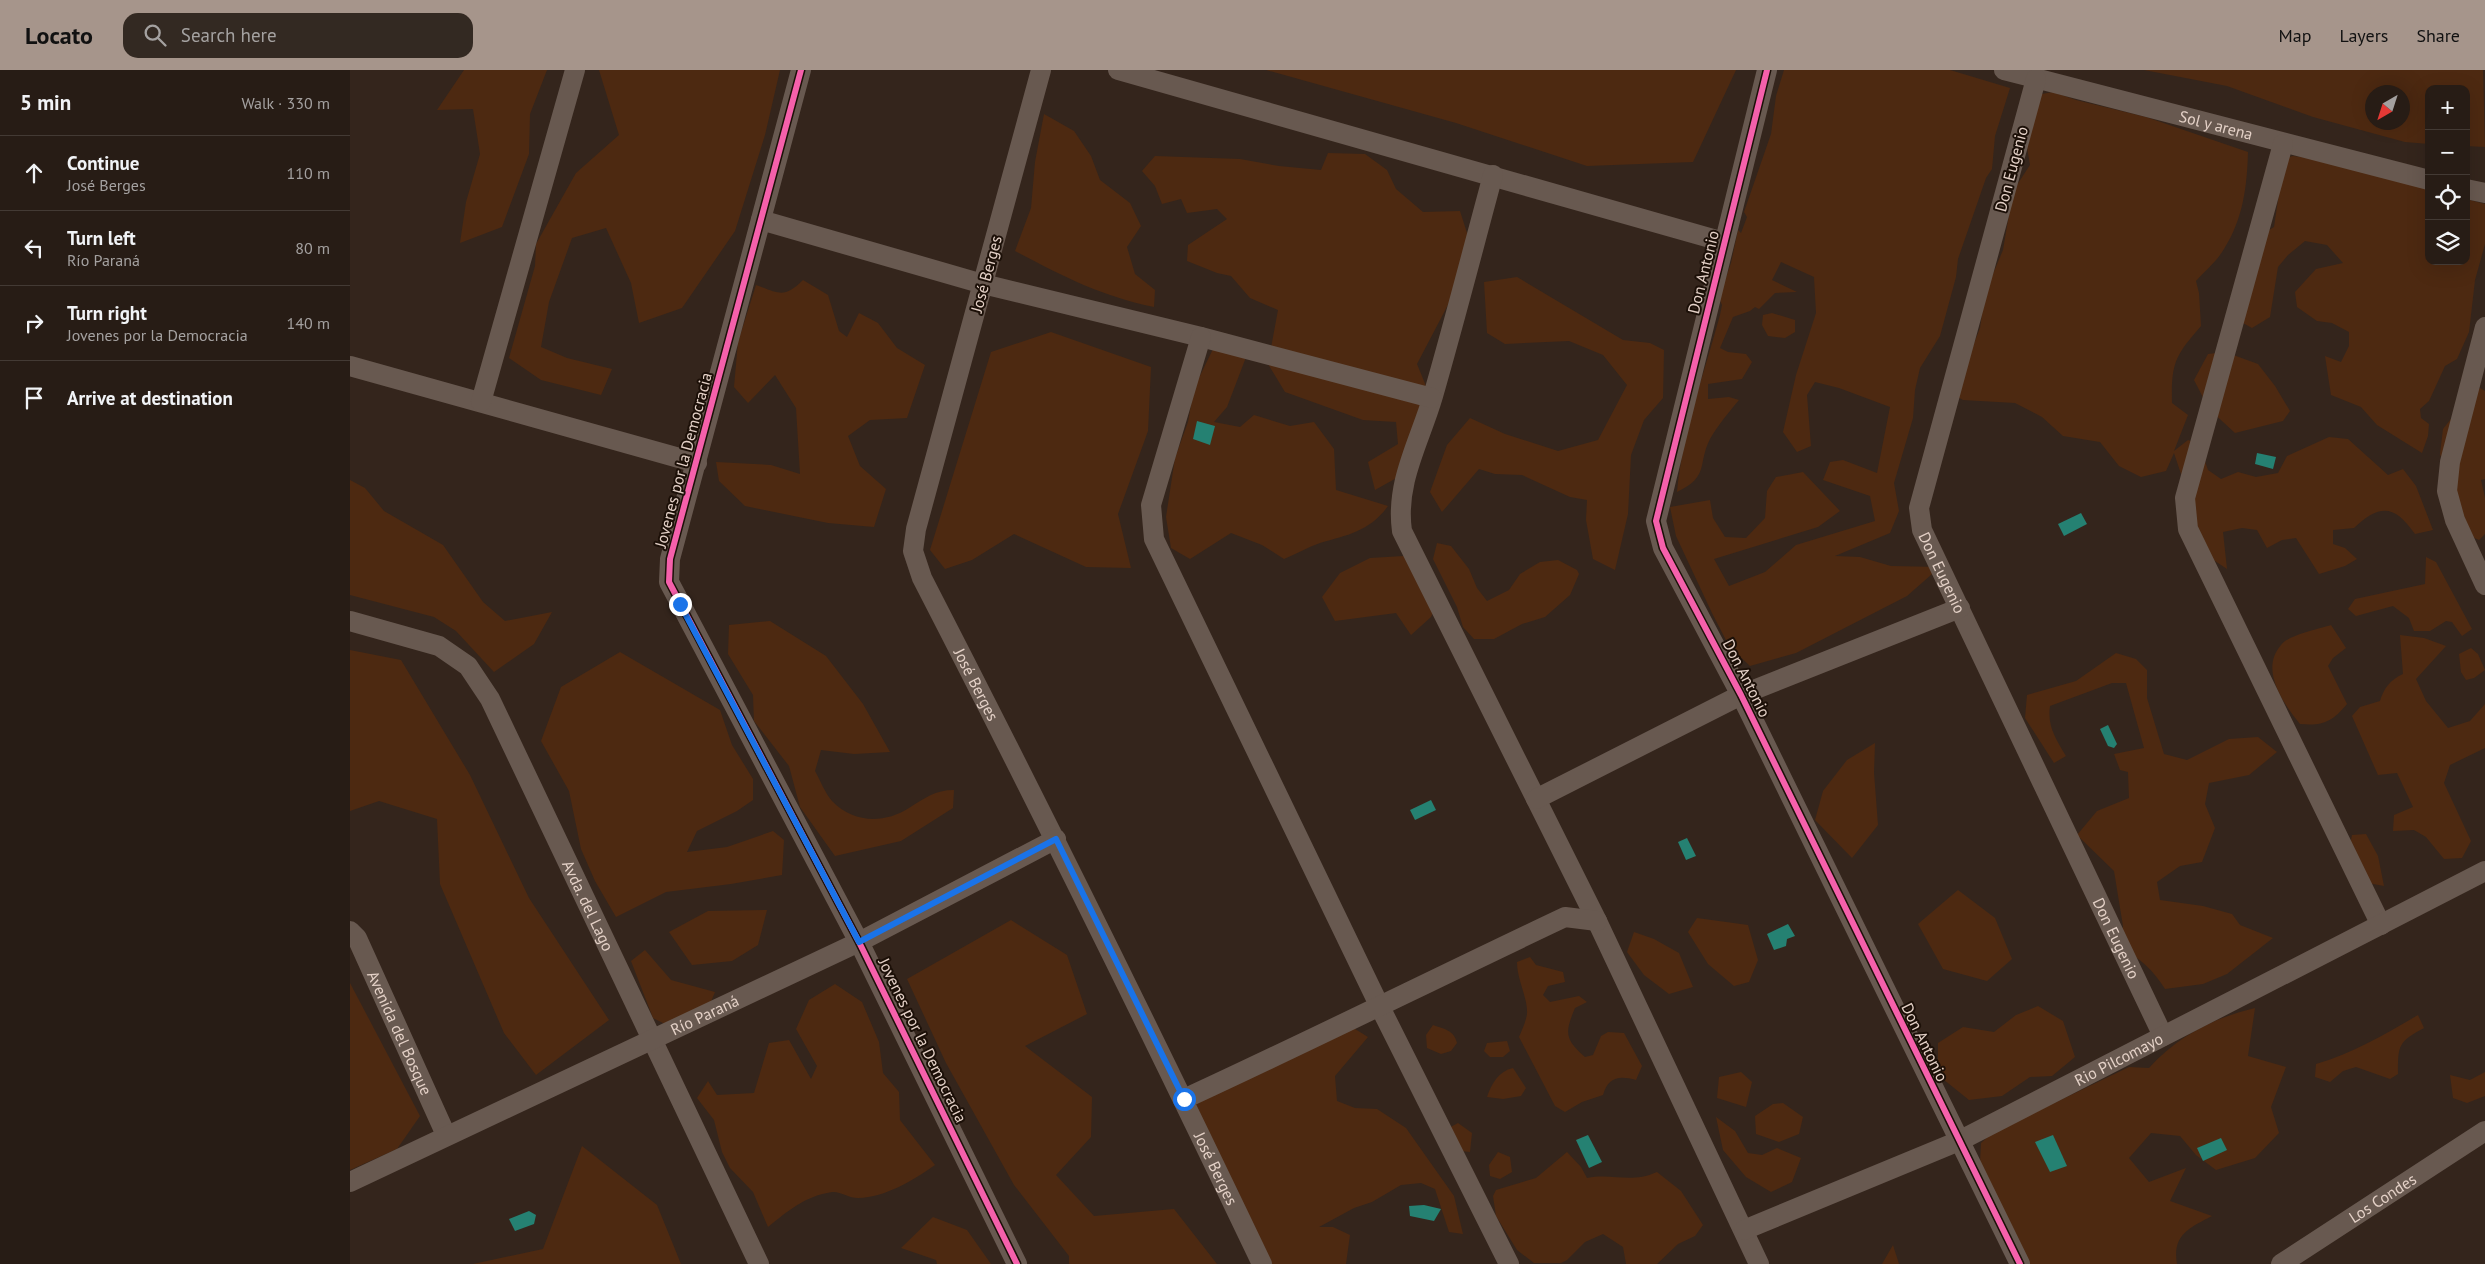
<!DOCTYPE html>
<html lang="en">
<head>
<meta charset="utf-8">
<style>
	:root { --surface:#271c15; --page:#332922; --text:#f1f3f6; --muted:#a4a1a0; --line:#433a34; --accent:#a6958b }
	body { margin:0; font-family:"PT Sans",sans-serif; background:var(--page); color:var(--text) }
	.controls { position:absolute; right:15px; top:15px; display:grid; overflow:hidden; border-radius:10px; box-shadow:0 5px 20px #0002 }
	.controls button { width:45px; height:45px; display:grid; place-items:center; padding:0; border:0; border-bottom:1px solid var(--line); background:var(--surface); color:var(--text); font:25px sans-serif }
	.compass { position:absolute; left:2015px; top:15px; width:45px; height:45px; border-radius:50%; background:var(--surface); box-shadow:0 5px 20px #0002; rotate:219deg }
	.stop { position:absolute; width:15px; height:15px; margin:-11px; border:4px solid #1a73e8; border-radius:50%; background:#fff }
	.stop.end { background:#1a73e8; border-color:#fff; box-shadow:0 1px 5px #0008 }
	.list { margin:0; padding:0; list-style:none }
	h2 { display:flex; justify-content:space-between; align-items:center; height:65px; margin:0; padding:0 20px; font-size:21px }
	h2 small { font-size:16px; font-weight:400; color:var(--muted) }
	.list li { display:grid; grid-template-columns:32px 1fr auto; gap:15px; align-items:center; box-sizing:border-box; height:75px; padding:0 20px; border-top:1px solid var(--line) }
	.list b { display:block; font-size:19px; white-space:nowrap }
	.list p { margin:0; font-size:16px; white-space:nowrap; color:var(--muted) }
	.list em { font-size:16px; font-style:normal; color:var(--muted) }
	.icon { flex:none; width:28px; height:28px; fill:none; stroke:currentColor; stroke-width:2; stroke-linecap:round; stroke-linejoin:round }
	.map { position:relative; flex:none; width:2135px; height:1194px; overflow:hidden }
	header { display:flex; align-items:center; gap:30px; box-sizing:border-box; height:70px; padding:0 25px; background:var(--accent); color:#111 }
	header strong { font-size:24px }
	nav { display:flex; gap:28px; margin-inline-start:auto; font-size:18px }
	.search { width:350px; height:45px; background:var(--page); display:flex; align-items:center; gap:12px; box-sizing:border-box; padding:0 18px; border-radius:15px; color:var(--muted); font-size:19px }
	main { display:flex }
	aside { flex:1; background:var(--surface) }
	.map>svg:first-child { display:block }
	.green { fill:#4d2911; fill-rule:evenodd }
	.water { fill:#258172 }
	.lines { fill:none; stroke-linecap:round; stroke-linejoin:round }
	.minor { stroke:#685950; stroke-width:20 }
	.cycleway-casing { stroke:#1c1008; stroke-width:9 }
	.cycleway { stroke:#f560ab; stroke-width:6 }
	.route { stroke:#1a73e8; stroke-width:6 }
	.labels { text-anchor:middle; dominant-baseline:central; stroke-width:4; stroke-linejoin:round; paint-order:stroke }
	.street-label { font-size:16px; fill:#e4d1c7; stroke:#1c1008 }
</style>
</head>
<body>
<header>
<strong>Locato</strong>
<div class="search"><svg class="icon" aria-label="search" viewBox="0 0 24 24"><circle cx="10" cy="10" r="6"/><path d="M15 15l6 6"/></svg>Search here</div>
<nav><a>Map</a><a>Layers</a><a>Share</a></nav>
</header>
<main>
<aside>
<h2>5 min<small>Walk · 330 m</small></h2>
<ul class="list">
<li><svg class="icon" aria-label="ahead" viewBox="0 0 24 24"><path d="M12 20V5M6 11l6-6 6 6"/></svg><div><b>Continue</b><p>José Berges</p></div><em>110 m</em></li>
<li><svg class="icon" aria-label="left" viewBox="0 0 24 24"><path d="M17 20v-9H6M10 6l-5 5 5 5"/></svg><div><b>Turn left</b><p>Río Paraná</p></div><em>80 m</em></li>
<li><svg class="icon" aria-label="right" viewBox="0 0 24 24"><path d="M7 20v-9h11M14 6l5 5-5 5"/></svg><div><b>Turn right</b><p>Jovenes por la Democracia</p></div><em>140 m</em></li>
<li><svg class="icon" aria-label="arrive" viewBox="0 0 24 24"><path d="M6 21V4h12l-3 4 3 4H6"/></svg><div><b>Arrive at destination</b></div></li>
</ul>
</aside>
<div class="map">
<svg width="2135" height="1194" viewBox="0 0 2135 1194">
	<rect width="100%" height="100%" fill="#34251c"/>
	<!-- green -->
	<g class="green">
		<polygon points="114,0 197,0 180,44 179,84 152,157 110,173 116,132 130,84 123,39 87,40"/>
		<polygon points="249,0 430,0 415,65 385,161 332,238 289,253 281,213 256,158 222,168 199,232 191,277 217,288 262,299 251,325 191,310 159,288 185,196 186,174 226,103 269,65"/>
		<polygon points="916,0 1386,0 1343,92 1237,96 1106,53"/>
		<path d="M1434 0H1600L1660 18 1645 66 1642 99 1636 108 1608 189 1606 207 1590 266 1570 298 1565 320 1563 348 1544 413 1549 441 1540 463 1485 486 1510 487 1541 496 1590 497 1557 526 1446 583 1400 596 1379 576 1362 543 1326 466 1320 437 1360 430 1363 448 1375 467 1396 468 1415 448 1417 421 1426 407 1453 402 1490 441 1468 457 1364 489 1379 516 1415 502 1446 475 1525 451 1520 426 1473 410 1480 392 1493 390 1527 403 1540 337 1489 318 1465 312 1457 325 1461 376 1447 382 1433 362 1446 305 1466 243 1464 207 1431 192 1422 210 1447 222 1425 223 1409 239 1405 237 1400 241 1383 247 1370 278 1378 282 1396 284 1402 292 1392 309 1358 314V329L1379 327 1389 330C1379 342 1368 355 1360 369 1347 395 1360 406 1327 422 1333 361 1354 304 1370 245L1372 235 1369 228 1381 193 1388 160 1391 163 1397 147 1394 142 1421 64 1426 26Z"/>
		<path d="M1794 0H2133L2135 77 2116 76V19H2079V74L2055 72 1963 47 1877 16ZM2052 22V52H2022V22Z"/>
		<path d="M1703 22 1726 30 1796 47 1898 82C1897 117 1893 149 1874 179 1867 191 1855 201 1846 211L1849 223 1851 256C1825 286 1821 293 1822 333L1838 345 1824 381 1838 370 1849 374 1858 400 1871 409 1888 402 1906 407 1928 403 1937 386 1979 367 1998 369 2038 405 2053 399 2066 416 2083 460 2065 464C2045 435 2030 433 2004 458L1983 460V474L1995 478 2007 489 1995 496 1969 504 1946 468 1932 470 1917 478 1907 460 1892 458 1873 462 1877 499 1862 489 1835 428 1831 404 1824 383 1816 401 1791 407 1769 396 1750 372 1713 366 1692 347 1665 333 1613 330 1604 325 1630 258 1635 223 1653 180 1663 121 1680 95 1673 54 1681 26Z"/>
		<path d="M694 44 724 61 741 86 750 110 780 133 791 156 777 177 785 204 805 220 804 237C751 226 712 206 665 181L681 138 685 92Z"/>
		<polygon points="978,83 1015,84 1037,100 1046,119 1073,142 1110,141 1124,185 1067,294 1080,326 1050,406 1025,420 1018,392 1048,374 1046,352 1013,350 935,322 918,294 928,240 900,228 881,206 867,203 837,191 838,175 877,149 867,139 837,143 831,129 812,134 805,116 792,101 805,86 890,89 929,96 971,100"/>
		<polygon points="1943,86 1973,90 2079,118 2079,191 2116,191 2116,129 2135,134 2135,174 2125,210 2119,262 2107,289 2095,296 2079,331 2070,339 2071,348 2079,354 2078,366 2072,383 2027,355 2011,337 1981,325 1975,286 1991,292 1999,276 1999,262 1982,253 1967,251 1947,237 1945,222 1966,199 1993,193 1977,175 1955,171 1938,185 1928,197 1920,247 1902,258 1884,248 1906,168 1924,157 1931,110 1923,91"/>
		<polygon points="1167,207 1273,270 1300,273 1314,280 1313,328 1294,350 1281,385 1278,444 1265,500 1243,489 1236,450 1237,430 1220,427 1172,405 1145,404 1129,399 1092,442 1080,422 1097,375 1120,348 1155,364 1208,381 1248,370 1277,315 1253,285 1219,271 1155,274 1137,263 1134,212"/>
		<path d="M453 210 478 225 489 261 497 267 509 243 528 253 547 278 575 295 557 348 520 350 498 366 510 396 536 419 524 457 478 453 395 436 369 411 366 392 421 395 450 404 446 338 425 305 398 333 384 317 388 272 406 215C429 223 434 229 453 210Z"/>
		<polygon points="1422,243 1445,250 1445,262 1435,268 1418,266 1412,255 1413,245"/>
		<polygon points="701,262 801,297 798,361 768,444 781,498 736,497 664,464 622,490 595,499 580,480 641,282"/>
		<path d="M863 279 898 282 877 337 864 352 890 357 904 345 940 356 964 352 984 379 986 420 1038 436C1020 461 998 465 970 473 958 477 946 484 934 489L912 475 881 463 840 489 821 478 816 447 825 388 838 352 844 318Z"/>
		<polygon points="1875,282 1908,294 1925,316 1940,341 1933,351 1885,363 1859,339 1844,310 1858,284"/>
		<polygon points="2130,318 2135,321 2135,409 2131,410 2135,428 2135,464 2129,470 2111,462 2098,408 2090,384 2093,359 2116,330"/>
		<polygon points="0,410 15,418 34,441 93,475 133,532 155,551 202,542 184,574 144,602 106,561 84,547 0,525"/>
		<polygon points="1087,473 1101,476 1119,499 1127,518 1137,531 1159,520 1170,504 1190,492 1208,490 1227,500 1229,504 1220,525 1195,547 1172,554 1144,569 1124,569 1113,557 1107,537 1083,489"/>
		<polygon points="1070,485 1090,527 1081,547 1061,565 1046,543 985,551 972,527 990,503 1020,488"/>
		<polygon points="2076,487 2086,492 2122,559 2112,566 2102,552 2096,551 2080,561 2064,561 2059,548 2043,536 2006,546 1998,539 2005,529 2075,514"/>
		<path d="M420 551 476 586 513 634 540 682 504 684 471 680 465 701C470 710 475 723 482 731 503 753 534 754 559 738 575 728 585 720 604 720L603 738 551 771 485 786 450 737 439 696 404 651 403 625 378 584 379 555Z"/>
		<path d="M1981 555 1996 578 1983 588 1978 596 1997 634C1982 652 1973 656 1950 654 1934 634 1909 600 1931 575 1938 565 1969 559 1981 555Z"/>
		<path d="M2050 565 2074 568 2096 576 2066 609 2076 631 2098 658 2120 651 2135 634V678L2100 695 2094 713 2121 771 2112 788 2094 789 2076 767 2064 760 2043 761 2044 745 2063 737 2047 703 2028 705 2002 646 2010 637 2030 631C2034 618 2040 610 2053 604Z"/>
		<polygon points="2121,578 2128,584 2135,600 2124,608 2116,610 2111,602 2109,584"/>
		<polygon points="0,580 51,590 120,705 179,828 259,950 186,1005 154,963 90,814 87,749 29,731 0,741"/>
		<polygon points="270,582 370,640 382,675 403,709 403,730 387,741 347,761 337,782 377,777 423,761 434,770 432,805 381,814 316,822 266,847 245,811 231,779 219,721 191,671 211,617"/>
		<path d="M1766 583 1786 589 1797 600V628L1814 684 1837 690 1879 669 1908 667 1927 682 1899 705 1859 713 1855 734 1865 758 1852 792 1830 796 1807 812 1810 830 1853 836 1882 844 1890 855 1923 868 1877 904 1853 914 1815 919C1803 900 1791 889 1771 878L1773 856 1764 801 1727 765 1747 741 1779 728 1778 702 1770 700 1764 684 1794 678 1776 613H1762L1700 636C1697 656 1706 669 1716 686L1704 693 1675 648 1677 625 1726 611Z"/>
		<polygon points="1525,673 1524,703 1528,755 1502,788 1465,750 1473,721 1497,690"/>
		<polygon points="2016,764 2028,786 2034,816 2018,813 2000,775 2002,765"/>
		<polygon points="1608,820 1645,848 1662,889 1637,911 1593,899 1568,854"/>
		<polygon points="417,840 408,875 382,891 342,895 319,862 358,841"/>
		<polygon points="1347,848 1398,855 1408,890 1399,912 1384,916 1358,894 1338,862"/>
		<polygon points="661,850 717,885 737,944 675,976 742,1027 741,1067 706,1105 744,1146 824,1139 867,1194 719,1194 719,1186 664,1115 596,993 557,909"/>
		<polygon points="1284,862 1304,869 1329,883 1343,917 1319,924 1294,905 1277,882"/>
		<polygon points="295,880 321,910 365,922 360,934 315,954 303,948 281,891"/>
		<path d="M1180 887 1186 895 1213 902 1215 912 1198 916 1193 925 1200 932 1229 926 1237 932 1225 938C1215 962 1214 969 1235 987L1243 985 1251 966 1258 962 1274 963 1292 996 1286 1010C1269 1005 1258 1007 1253 1025L1232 1032 1215 1042 1205 1036 1169 967C1172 960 1176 951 1177 944 1178 928 1167 910 1167 892Z"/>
		<polygon points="0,913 70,1046 47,1079 0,1100"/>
		<path d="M485 914 512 932 529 972 533 1003 549 1022 550 1050 585 1095C562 1111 536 1127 508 1128 499 1128 490 1121 482 1122 455 1126 438 1141 418 1157L403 1122 380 1098 372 1082 364 1050 347 1028 358 1011 367 1025 404 1023 419 973 439 970 461 1009 467 996 446 959 459 930Z"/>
		<polygon points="1688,936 1713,951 1725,987 1702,1006 1680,1007 1652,1026 1619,1030 1588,1005 1588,973 1613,957 1644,962 1666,945"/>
		<path d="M1905 938 1898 986 1936 997 1921 1037 1929 1063 1905 1088 1866 1100 1846 1085 1830 1066 1801 1063 1779 1088 1799 1112 1836 1098 1820 1131 1862 1146C1839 1158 1822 1165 1827 1194H1680L1662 1178 1630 1093 1631 1073 1642 1063 1779 997 1799 998C1828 966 1863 948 1905 938Z"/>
		<path d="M2068 945 2074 958C2048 972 2048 975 2048 1004L2040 1009 2006 997 1993 1001 1980 1012 1965 1007 1966 994C2003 983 2034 965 2068 945Z"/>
		<polygon points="997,954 1018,967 985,1006 987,1031 1005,1038 1027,1039 1056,1058 1104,1126 1113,1164 1099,1162 1085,1119 1071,1113 1051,1115 1022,1132 1004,1138 969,1157 983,1157 1000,1165 996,1194 921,1194 893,1155 888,1120 853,1087 835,1050 853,1021"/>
		<path d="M1083 955C1094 959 1104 960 1107 973L1101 981 1091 984 1077 978 1076 965Z"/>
		<polygon points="1157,971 1160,981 1153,987 1140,987 1134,981 1137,973"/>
		<path d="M1163 998 1176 1018 1171 1026 1153 1029 1137 1027C1141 1014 1149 1001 1163 998Z"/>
		<polygon points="1391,1002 1402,1012 1396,1037 1367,1028 1369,1007"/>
		<polygon points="2135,1002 2135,1026 2117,1033 2103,1028 2100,1005 2120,1010"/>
		<polygon points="1433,1033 1453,1047 1449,1064 1429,1072 1406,1064 1405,1046 1423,1034"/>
		<polygon points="1366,1047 1385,1061 1398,1083 1412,1085 1427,1078 1451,1088 1442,1112 1421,1122 1396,1107 1373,1080"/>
		<polygon points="1108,1053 1122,1063 1120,1082 1111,1081 1097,1059"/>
		<polygon points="232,1076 307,1135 331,1194 123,1194 193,1179"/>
		<polygon points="1148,1082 1160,1087 1162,1102 1150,1109 1140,1106 1139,1095"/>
		<path d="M1217 1082 1231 1097 1237 1108C1264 1103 1280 1114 1307 1102L1331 1121 1353 1155 1345 1166 1328 1174 1307 1194H1276L1273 1177 1253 1164 1235 1172 1217 1190 1211 1193H1184L1167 1180 1146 1146 1143 1126 1146 1120 1186 1108Z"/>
		<polygon points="583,1147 617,1160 641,1194 587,1194 586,1190 551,1178"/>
		<polygon points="1543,1175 1549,1194 1532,1194"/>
	</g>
	<!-- water -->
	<g class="water">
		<polygon points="847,351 865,356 860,375 843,369"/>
		<polygon points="1907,383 1926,387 1923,399 1905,394"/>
		<polygon points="1731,443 1737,454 1714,466 1708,454"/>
		<polygon points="1758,655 1767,674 1764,678 1758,676 1750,659"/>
		<polygon points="1081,730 1086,740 1065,750 1060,740"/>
		<polygon points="1337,768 1346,786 1336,790 1328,772"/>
		<polygon points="1438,854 1445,866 1437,869 1436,876 1424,880 1417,864"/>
		<polygon points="1238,1065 1252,1092 1239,1098 1226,1070"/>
		<polygon points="1703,1065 1717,1096 1700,1102 1685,1072"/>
		<polygon points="1871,1068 1877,1080 1853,1091 1847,1078"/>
		<polygon points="1074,1135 1091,1139 1084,1151 1060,1146 1059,1136"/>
		<polygon points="179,1141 186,1145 184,1154 165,1161 159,1149"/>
	</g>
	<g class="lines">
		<!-- minor -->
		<g class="minor">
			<polyline points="451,0 320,489 319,512 509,872 667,1194"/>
			<path id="s1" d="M691 0 566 459 563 481 572 508C689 735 802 964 912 1194"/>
			<polyline points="768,0 1374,172"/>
			<polyline points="1417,0 1306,451 1313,478 1391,625 1670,1194"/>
			<path id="s2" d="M1654 0 2079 110"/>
			<path id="s3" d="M1686 9 1569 438 1572 460 1813 966"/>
			<polyline points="1933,74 1835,428 1838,459 2031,855"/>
			<path d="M1143 105C1123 179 1104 253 1083 326 1070 371 1045 412 1052 461L1247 851 1409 1194"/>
			<polyline points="2116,119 2135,123"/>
			<polyline points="411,150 633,214 851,267 1082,328"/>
			<polyline points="2135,257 2100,392 2097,421 2105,450 2135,515"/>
			<polyline points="851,267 801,435 804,469 1029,935 1159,1194"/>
			<polyline points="0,296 347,393"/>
			<polyline points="131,332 225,0"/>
			<path id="s4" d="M0 551 89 576 118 596 140 629 409 1194"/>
			<polyline points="1186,729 1391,625 1610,538"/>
			<path id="s5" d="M0 861 7 868 96 1065"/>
			<path d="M834 1029C962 970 1088 907 1215 847L1247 851"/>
			<path id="s6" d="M0 1112 509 872 706 769"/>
			<path id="s7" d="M1394 1160 1609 1071 2135 801"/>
			<path id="s8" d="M1931 1194 2135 1061"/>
		</g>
		<defs>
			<g id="cycleway">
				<polyline points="451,0 320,489 319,512 509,872 667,1194"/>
				<polyline points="1417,0 1306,451 1313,478 1391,625 1670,1194"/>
			</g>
		</defs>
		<!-- cycleway casing -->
		<use href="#cycleway" class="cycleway-casing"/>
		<!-- cycleway -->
		<use href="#cycleway" class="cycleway"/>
	</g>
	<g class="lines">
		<!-- route -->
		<polyline class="route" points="330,534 509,872 706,769 834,1029"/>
	</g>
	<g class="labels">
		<!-- street labels -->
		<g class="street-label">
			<text stroke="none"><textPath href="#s2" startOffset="219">Sol y arena</textPath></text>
			<text transform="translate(1661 99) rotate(-75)">Don Eugenio</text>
			<text transform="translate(1353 202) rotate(-76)">Don Antonio</text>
			<text transform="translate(636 204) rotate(-75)">José Berges</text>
			<text transform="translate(333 390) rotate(-75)">Jovenes por la Democracia</text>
			<text stroke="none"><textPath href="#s3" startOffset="514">Don Eugenio</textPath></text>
			<text transform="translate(1397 608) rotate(63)">Don Antonio</text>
			<text stroke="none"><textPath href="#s1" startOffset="646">José Berges</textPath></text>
			<text stroke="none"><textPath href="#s4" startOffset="396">Avda. del Lago</textPath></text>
			<text stroke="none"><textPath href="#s3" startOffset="919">Don Eugenio</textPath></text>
			<text stroke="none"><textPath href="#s6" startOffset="392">Río Paraná</textPath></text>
			<text stroke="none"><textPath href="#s5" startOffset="114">Avenida del Bosque</textPath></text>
			<text transform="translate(573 970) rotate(64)">Jovenes por la Democracia</text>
			<text transform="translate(1575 972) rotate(64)">Don Antonio</text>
			<text stroke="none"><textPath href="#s7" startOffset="412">Rio Pilcomayo</textPath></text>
			<text stroke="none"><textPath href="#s1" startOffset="1186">José Berges</textPath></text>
			<text stroke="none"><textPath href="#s8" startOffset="121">Los Condes</textPath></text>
		</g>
	</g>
</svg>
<div class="controls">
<button>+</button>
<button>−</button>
<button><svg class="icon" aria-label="locate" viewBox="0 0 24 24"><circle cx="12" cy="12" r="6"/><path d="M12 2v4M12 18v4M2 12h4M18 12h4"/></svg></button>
<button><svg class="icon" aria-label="layers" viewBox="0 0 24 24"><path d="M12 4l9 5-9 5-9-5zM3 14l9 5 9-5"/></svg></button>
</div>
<svg class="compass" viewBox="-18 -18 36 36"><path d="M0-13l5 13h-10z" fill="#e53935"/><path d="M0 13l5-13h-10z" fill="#a4a1a0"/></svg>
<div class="stop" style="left:834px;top:1029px"></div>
<div class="stop end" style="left:330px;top:534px"></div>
</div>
</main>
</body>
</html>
